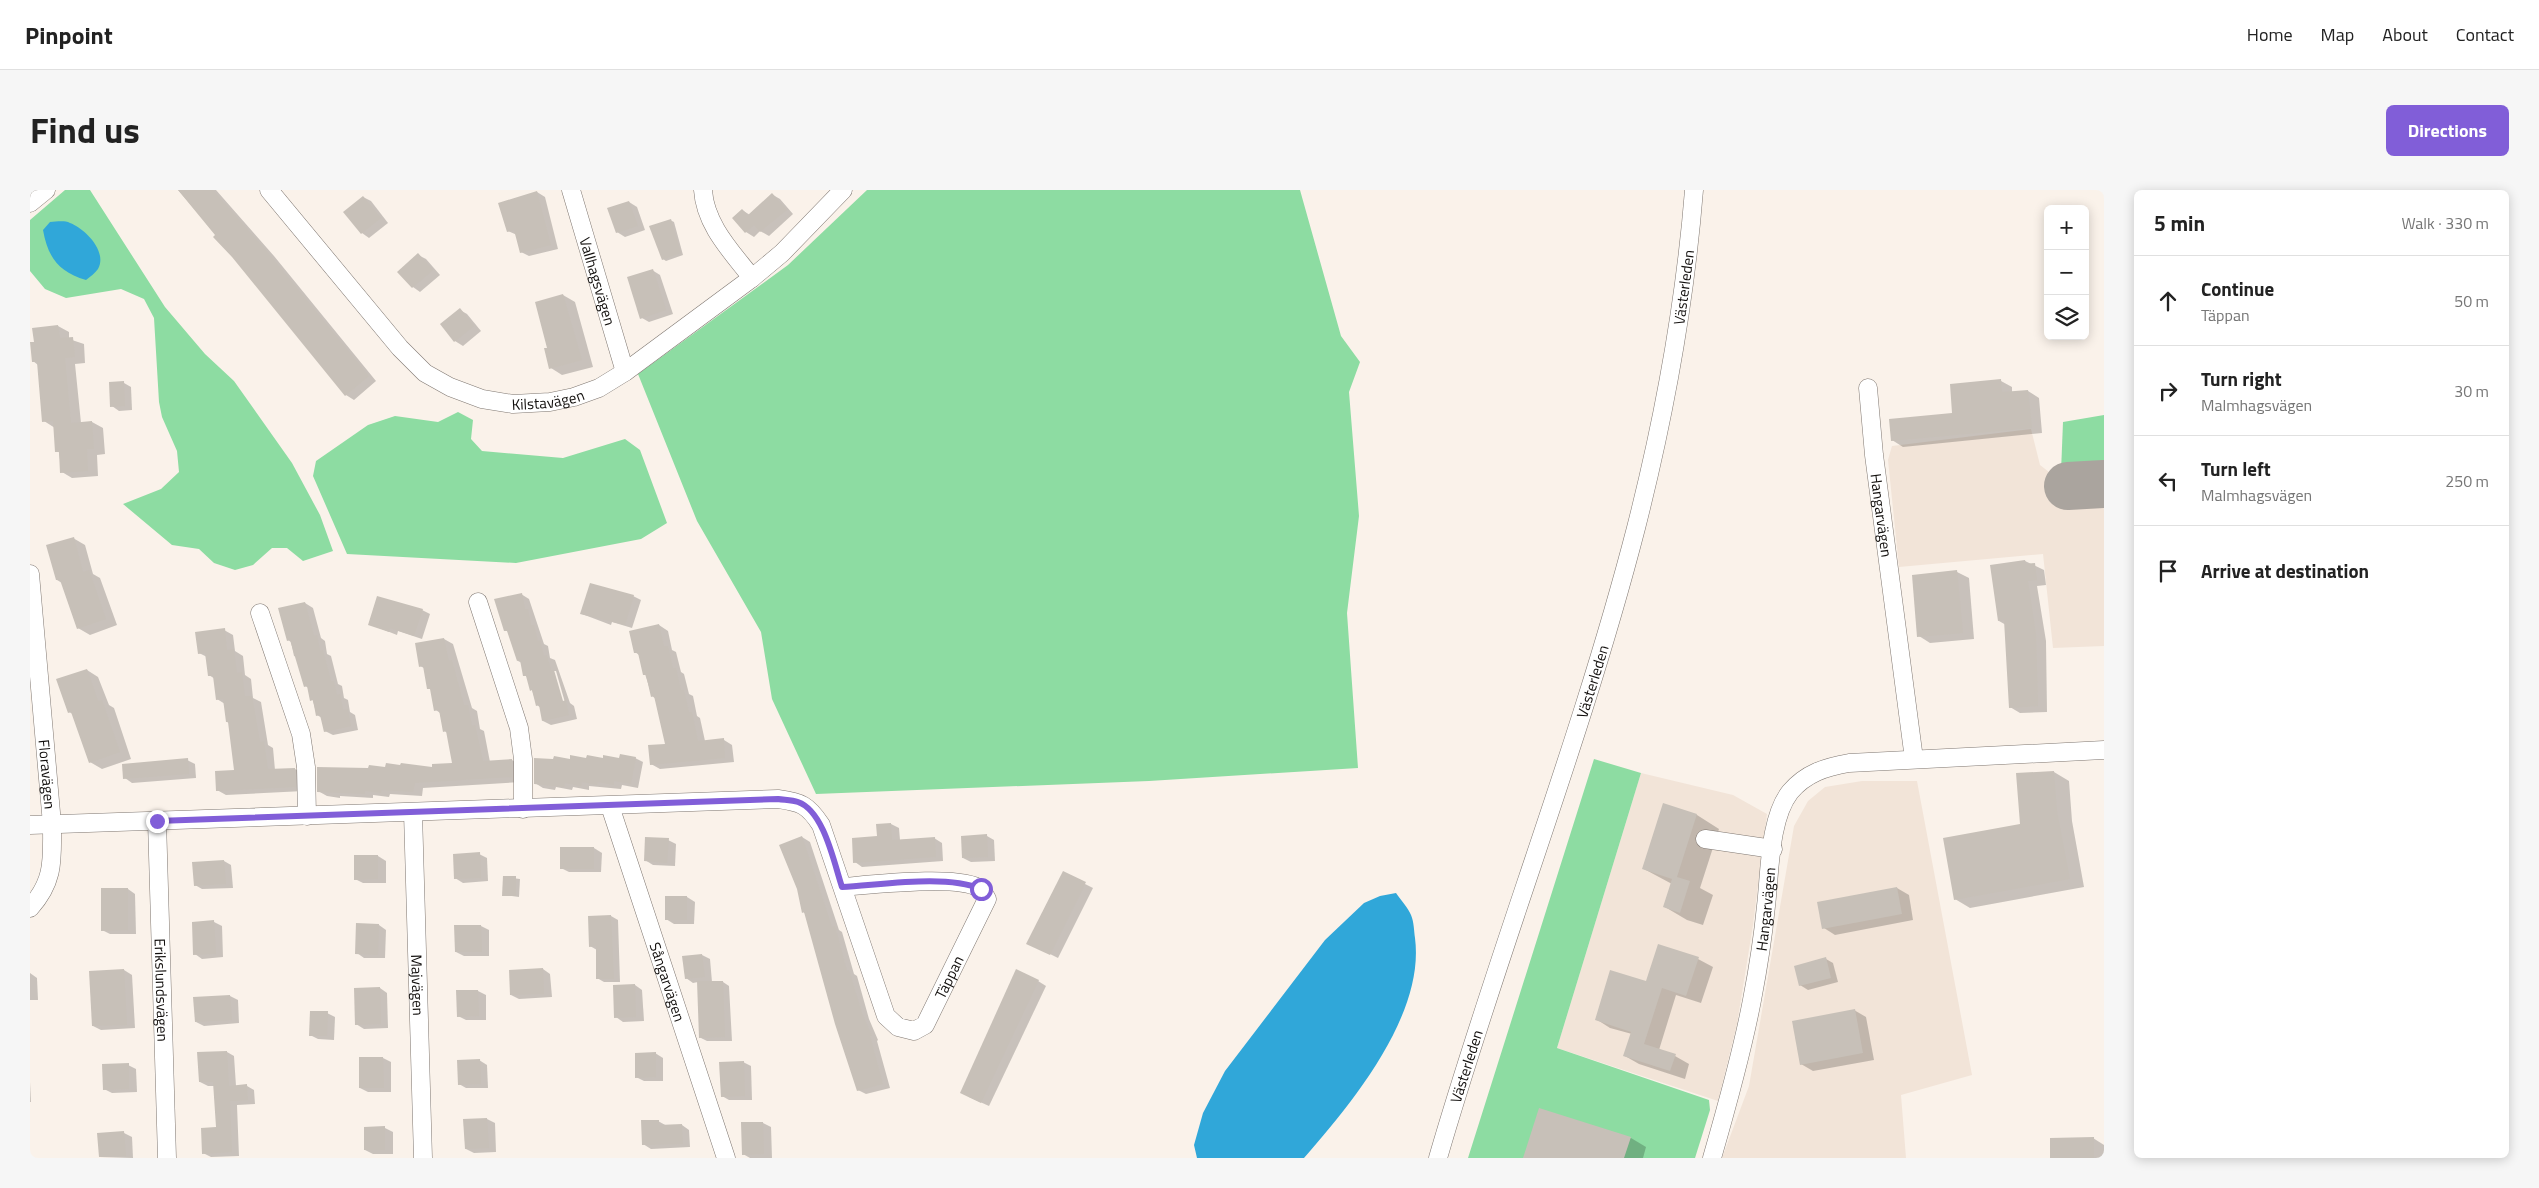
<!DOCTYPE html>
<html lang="en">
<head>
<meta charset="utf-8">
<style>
	:root { --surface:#fff; --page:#f6f6f6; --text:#222; --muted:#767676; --line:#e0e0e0; --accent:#815ed8 }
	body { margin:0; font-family:"Titillium Web",sans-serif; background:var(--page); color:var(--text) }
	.controls { position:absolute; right:15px; top:15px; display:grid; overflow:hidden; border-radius:8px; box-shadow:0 2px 12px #0003 }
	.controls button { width:45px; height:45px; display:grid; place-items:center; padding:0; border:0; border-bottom:1px solid var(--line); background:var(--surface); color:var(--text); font:25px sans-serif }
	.stop { position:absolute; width:15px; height:15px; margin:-11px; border:4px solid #815ed8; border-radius:50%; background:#fff }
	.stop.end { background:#815ed8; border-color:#fff; box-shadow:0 1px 5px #0008 }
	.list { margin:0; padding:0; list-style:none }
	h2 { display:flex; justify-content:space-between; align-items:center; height:65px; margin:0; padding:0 20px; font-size:21px }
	h2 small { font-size:16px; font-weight:400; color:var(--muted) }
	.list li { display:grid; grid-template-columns:32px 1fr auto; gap:15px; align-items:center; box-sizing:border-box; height:90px; padding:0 20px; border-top:1px solid var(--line) }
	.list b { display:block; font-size:19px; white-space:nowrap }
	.list p { margin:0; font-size:16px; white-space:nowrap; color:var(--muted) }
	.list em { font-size:16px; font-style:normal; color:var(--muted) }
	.icon { flex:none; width:28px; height:28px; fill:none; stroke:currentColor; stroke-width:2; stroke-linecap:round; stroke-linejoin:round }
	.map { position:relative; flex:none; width:2074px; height:968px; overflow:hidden; border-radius:8px }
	header { display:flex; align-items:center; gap:30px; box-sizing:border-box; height:70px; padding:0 25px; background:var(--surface); border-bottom:1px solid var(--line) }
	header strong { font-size:24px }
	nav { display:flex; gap:28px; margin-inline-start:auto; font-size:18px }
	.intro { display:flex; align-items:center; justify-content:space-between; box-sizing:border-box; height:120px; padding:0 30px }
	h1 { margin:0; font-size:35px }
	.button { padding:12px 22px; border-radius:8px; background:var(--accent); color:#fff; font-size:18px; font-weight:700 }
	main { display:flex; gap:30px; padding:0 30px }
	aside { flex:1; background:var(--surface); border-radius:8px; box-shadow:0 2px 12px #0003 }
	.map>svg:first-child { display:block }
	.built { fill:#f2e4d8 }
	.green { fill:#8ddca2 }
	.water { fill:#30a7d9 }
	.shadow { fill:#0003; fill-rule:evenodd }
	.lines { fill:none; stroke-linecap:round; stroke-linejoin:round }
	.taxiway { stroke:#aaa49e; stroke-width:48 }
	.building { fill:#c7c0b8 }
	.minor-casing { stroke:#7f7771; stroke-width:19 }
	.minor { stroke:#fff; stroke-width:18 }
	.route { stroke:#815ed8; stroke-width:6 }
	.labels { text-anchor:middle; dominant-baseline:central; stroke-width:4; stroke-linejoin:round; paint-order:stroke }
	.street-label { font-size:15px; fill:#110e0c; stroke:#faf2ea }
</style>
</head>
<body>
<header>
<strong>Pinpoint</strong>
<nav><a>Home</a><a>Map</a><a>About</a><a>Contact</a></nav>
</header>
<div class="intro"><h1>Find us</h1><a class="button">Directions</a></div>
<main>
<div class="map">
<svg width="2074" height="968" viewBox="0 0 2074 968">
	<rect width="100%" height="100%" fill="#faf2ea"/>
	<!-- built -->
	<g class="built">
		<polygon points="2001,239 2010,275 2019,282 2074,280 2074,456 2023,458 2013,364 1869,377 1858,270 1862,256"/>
		<polygon points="1611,583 1703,605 1737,624 1723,735 1707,834 1688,911 1527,858"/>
		<polygon points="1832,591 1887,591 1942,885 1871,905 1876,968 1692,968 1719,896 1764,636 1778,611 1795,597"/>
	</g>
	<!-- green -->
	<g class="green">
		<polygon points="35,0 60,0 135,117 175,164 204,191 262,273 290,325 303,361 273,371 257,358 242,358 223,375 205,380 184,373 169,359 142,355 93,314 131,299 149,282 147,261 132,227 129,212 124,128 114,109 91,99 36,108 15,99 0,81 0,30"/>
		<polygon points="837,0 1270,0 1311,146 1330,172 1319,202 1329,326 1317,423 1328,578 1119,591 786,604 742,509 731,442 667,331 608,184 758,75"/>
		<polygon points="428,222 443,230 441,249 452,261 533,268 595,249 610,260 637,333 611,349 486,373 317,364 283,286 286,271 338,235 365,226 408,232"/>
		<polygon points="2074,225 2074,278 2031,282 2033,232"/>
		<polygon points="1564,569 1611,583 1527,858 1679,910 1680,920 1665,968 1438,968"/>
	</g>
	<!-- water -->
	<g class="water">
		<path d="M20 32C26 32 34 30 40 33 54 38 78 61 68 79 65 83 60 87 56 90 29 82 18 68 13 40Z"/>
		<path d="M1366 703C1371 710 1378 718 1381 725 1384 732 1384 741 1385 748 1395 825 1322 913 1274 968H1167L1164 955 1173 923 1195 881 1295 750 1334 713 1350 706Z"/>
	</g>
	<!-- shadow -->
	<g class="shadow">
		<polygon points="148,0 186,0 244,66 346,191 324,210 316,205 187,45"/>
		<polygon points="507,2 515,7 528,59 499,66 491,62 487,45 478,41"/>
		<polygon points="743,5 750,9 763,24 739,46 730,41 724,47 716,42 703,28 712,20 720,25"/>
		<polygon points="333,7 341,11 358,33 339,48 332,43"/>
		<polygon points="599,12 607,17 615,40 595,47 587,42"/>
		<polygon points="640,30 644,32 653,65 636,71 633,69"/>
		<polygon points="388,65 396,69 410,85 390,102 383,97"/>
		<polygon points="622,80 630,85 643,124 619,132 612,128"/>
		<polygon points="533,105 545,112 563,177 532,185 521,178 519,158"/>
		<polygon points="430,120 437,124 451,141 433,156 425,151 412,134"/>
		<polygon points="28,136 39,142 39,149 54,154 55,173 45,174 51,233 62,232 73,238 75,264 67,265 68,286 42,288 32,282 25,238 14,231 8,175 3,171 5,153"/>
		<polygon points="1971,191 1982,197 1982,203 1998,201 2009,208 2012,243 1873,257 1862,250 1924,225"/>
		<polygon points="94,193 101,197 102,220 89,221 82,216"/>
		<polygon points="43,348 55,355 63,384 70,388 87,435 60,445 48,438 32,393 27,390"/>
		<polygon points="1995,371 2014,380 2016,395 2007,396 2016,451 2017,522 1990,523 1980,517 1976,435 1969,431"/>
		<polygon points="1927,382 1939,388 1944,449 1900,453 1889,446"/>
		<path d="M491 404 499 409 514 454 518 456 520 468 525 470 540 513 544 516 547 529 521 535 513 531 511 518 507 515 498 488 495 485 492 473 488 471 479 442 475 440ZM523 481H526L536 516 534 517Z"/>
		<polygon points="603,406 611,410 602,438 582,432 581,435 552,424"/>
		<polygon points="275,413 283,418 291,448 295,451 297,464 301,466 308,494 312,496 314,508 318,510 320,522 325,525 328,540 303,545 295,541 292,528 287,525 279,498 275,496 267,467 264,466 261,452 258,450"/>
		<polygon points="392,420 400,424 392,449 368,441 367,445 339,434"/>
		<polygon points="629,435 638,441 642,460 646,462 651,482 654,484 659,504 663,506 667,526 670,528 675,551 694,550 702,555 704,572 630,579 621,574 636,555 626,509 622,506 609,465 605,462"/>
		<polygon points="194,440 203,445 205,461 213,466 215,485 221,489 223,508 231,512 238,555 243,558 245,580 265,579 274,584 274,601 196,605 187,600 205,582 199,533 197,532 195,514 187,509 185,489 179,485 177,467 169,463"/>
		<polygon points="414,449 423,454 442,518 447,521 450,539 454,541 460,572 482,570 490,575 491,592 393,598 392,606 360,604 359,607 343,605 343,608 310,606 310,608 297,606 288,601 356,578 404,579 424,574 418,543 414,541 410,523 406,520 402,500 398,498 394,478 390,476"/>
		<polygon points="57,480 68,487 79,515 84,518 101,569 72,579 60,572 43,524 39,522"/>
		<polygon points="605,568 613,572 608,598 592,595 591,599 559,596 559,600 543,597 542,600 526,597 525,600 513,598 505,593 541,571"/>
		<polygon points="157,570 165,574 166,588 102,593 95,588"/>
		<polygon points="2024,582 2039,591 2042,631 2054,697 1940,718 1925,709 1991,635"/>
		<polygon points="1634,615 1667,625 1689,639 1670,698 1683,705 1673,735 1657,730 1635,717 1642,694 1614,679"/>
		<polygon points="861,634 869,638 870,650 904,648 912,653 913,671 832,677 825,672 848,648 847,635"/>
		<polygon points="957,646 964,650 965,671 941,672 933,668"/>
		<polygon points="772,647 780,652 809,740 812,742 824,784 827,786 839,829 848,850 847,851 860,898 836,904 828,900 776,724 773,722"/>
		<polygon points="638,650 646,654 645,676 623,675 615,670"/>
		<polygon points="564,658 572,663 571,682 539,682 531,678"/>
		<polygon points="449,664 457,668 458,691 433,693 425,688"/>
		<polygon points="348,666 356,671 356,693 333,693 325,689 325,667"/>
		<polygon points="194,671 201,675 203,698 172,699 165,695"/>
		<polygon points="1033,683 1063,698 1028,768 1006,757"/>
		<polygon points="474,687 490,689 489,707 474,705"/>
		<polygon points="1867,698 1879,705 1883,730 1805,745 1794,738"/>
		<polygon points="98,699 105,704 106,744 80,744 72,740"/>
		<polygon points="657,707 665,712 664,734 644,734 636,729"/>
		<polygon points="581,726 588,730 590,792 574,792 567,788 567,760 560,756 559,727"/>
		<polygon points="184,732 192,736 193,767 172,769 165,764"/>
		<polygon points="349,735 356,740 355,768 334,768 327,763"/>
		<polygon points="451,736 459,740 459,766 434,766 426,762"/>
		<polygon points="672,765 680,769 682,792 693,792 699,796 702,851 677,851 671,848 668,792 663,793 656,788 654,767"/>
		<polygon points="1668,769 1683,777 1671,813 1646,805 1629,860 1645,866 1659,874 1655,889 1609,874 1595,866 1602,844 1580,838 1566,829 1617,793"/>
		<polygon points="1796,769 1803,773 1808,792 1778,800 1770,795"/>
		<polygon points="513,779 520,784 522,807 489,809 481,805"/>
		<polygon points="94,780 102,785 105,838 71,840 63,836"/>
		<polygon points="0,783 7,788 8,810 0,810"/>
		<polygon points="1008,791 1016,796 959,916 939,907"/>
		<polygon points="605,795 612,800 614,831 593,832 586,827"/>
		<polygon points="350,798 357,803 358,838 334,839 326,834"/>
		<polygon points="448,801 456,805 456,830 436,830 428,826"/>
		<polygon points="200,806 208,810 209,833 174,836 166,832"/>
		<polygon points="1824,820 1836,827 1844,870 1783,881 1771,874"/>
		<polygon points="297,823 305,827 304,850 288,849 280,845"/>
		<polygon points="197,862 204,866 206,896 217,896 224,900 225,914 207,915 209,966 181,967 173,963 187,938 184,896 178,896 170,892"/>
		<polygon points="625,863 633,868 633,891 614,891 606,887"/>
		<polygon points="330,868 353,868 361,872 361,902 338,902 330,898"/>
		<polygon points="449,870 457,875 458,898 436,898 429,894"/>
		<polygon points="713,872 721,876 722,910 699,910 692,906"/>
		<polygon points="98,875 106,879 107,902 82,903 74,899"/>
		<polygon points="0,892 1,912 0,912"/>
		<polygon points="457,929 465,933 466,962 444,963 436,959 435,930"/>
		<polygon points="628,931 637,936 652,935 659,940 660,957 621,959 613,954"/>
		<polygon points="733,933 741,937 742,968 720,968 713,964 712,934"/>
		<polygon points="355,938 363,942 363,964 343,964 335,960"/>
		<polygon points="94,943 102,947 103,968 70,967"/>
		<polygon points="1601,948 1616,957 1613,968 1495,968"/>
		<polygon points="2063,948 2074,955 2074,968 2022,968"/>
	</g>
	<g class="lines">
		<!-- taxiway -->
		<polyline class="taxiway" points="2038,296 2074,294"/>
	</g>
	<!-- building -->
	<g class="building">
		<polygon points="148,0 183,0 236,60 339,186 315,206 202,67 183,47 185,45"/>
		<polygon points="507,1 521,55 490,63 484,40 477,42 468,13"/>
		<polygon points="742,3 757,20 730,42 724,35 715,43 702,28 712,19 718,25"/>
		<polygon points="333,6 351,28 331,44 313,22"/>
		<polygon points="599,11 608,36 586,43 577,18"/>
		<polygon points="641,29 651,63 632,70 619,36"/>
		<polygon points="388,63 403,80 382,98 367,82"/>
		<polygon points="623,79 636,120 610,129 597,87"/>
		<polygon points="533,104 552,170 519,179 514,158 517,158 505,112"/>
		<polygon points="430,118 444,136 424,152 410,134"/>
		<polygon points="28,135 30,148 43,147 45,167 35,168 41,233 62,231 64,259 57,259 58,281 30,283 29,262 25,262 23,231 12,232 7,172 2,172 0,152 4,152 2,138"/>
		<polygon points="1971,189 1972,202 1998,200 2002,238 1861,251 1859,229 1922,223 1920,194"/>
		<polygon points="94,191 95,216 80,217 79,192"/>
		<polygon points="44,347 53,382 59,380 76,429 47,439 30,390 26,390 16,355"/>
		<polygon points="1995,370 1996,374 2005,373 2007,390 1998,391 2006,444 2008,516 1979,518 1974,430 1968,431 1960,375"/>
		<polygon points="1927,380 1933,443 1887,447 1882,385"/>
		<polygon points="560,393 604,405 595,435 550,424"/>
		<polygon points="492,403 495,419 498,419 501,435 504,435 508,451 510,450 514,466 517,465 521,480 524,480 533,511 536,510 539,525 512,531 509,515 506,516 502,500 500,501 496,486 493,486 490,470 487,471 477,441 474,441 464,409"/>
		<polygon points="347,406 393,419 384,446 360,438 359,442 338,435"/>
		<polygon points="275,412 284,446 287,445 290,461 293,460 301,491 304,491 307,505 310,504 313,520 318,519 321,536 294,542 290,525 286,526 283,510 280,511 277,496 274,497 260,450 257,451 248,418"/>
		<polygon points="629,434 634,456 638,456 643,478 646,478 651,500 654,500 659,522 662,522 668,551 694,548 695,568 620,575 618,555 635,554 624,506 621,507 616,485 613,485 608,463 604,463 599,441"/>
		<polygon points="195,438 197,460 204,459 207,483 212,482 215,506 222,506 230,552 234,551 238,579 265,578 266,597 186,601 185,581 204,580 198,532 196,532 193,509 186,510 183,486 178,486 175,463 168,464 165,442"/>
		<polygon points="414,448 419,471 422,470 434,515 438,515 442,536 445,535 453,571 482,569 482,587 385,593 383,602 352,600 351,603 335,601 335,604 287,602 287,577 338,578 339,575 355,577 356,573 370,575 371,573 402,577 402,574 422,573 416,541 413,542 409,520 404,521 400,499 397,499 393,476 389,477 385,453"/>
		<polygon points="57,479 68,511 72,510 90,562 59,573 41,522 38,523 26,489"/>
		<polygon points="590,564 606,567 601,594 584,591 584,595 568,592 567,595 552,592 551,596 535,593 534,597 504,594 504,568 523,569 524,566 540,569 540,565 556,568 557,565 573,568 573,565 589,568"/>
		<polygon points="158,568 159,584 93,589 92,574"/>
		<polygon points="2024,581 2027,621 2040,689 1924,710 1913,648 1990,634 1986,583"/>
		<polygon points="1633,613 1667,624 1647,687 1660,691 1650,723 1633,717 1642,689 1612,679"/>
		<polygon points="861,633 862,650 905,647 906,667 823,673 822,648 847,646 846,634"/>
		<polygon points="957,644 958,667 932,668 931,646"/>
		<polygon points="772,646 802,737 805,736 817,781 819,780 832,823 842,846 840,846 853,894 827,901 805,834 774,722 772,723 767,699 749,655"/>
		<polygon points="615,647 639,648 637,673 614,671"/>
		<rect x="530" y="657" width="34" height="22"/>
		<polygon points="450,662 451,688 424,689 423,664"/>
		<polygon points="324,665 348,665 348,689 324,690"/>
		<polygon points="194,670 196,694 164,696 162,672"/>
		<polygon points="1033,681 1056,692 1020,765 996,754"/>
		<polygon points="473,686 486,686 486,706 472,706"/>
		<polygon points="1867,697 1872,724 1792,739 1787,712"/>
		<polygon points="71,698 98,698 98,740 71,741"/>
		<rect x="635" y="706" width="22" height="24"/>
		<polygon points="581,725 584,789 566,789 566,756 559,757 558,726"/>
		<polygon points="184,730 186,764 163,765 162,732"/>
		<polygon points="326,733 349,734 348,765 325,764"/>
		<polygon points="424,735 451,735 452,762 425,762"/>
		<polygon points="1628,754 1669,767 1656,806 1632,798 1614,854 1646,864 1640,881 1593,866 1601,842 1565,830 1580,780 1616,791"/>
		<polygon points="672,764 675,787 655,789 652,766"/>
		<polygon points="1796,767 1801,788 1769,796 1764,776"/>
		<polygon points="513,778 514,804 480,805 479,780"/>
		<polygon points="94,779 97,835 62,836 59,781"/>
		<polygon points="986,779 1009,790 951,913 930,903"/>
		<polygon points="667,791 693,791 695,847 669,848"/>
		<polygon points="605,794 606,827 584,828 583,795"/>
		<polygon points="350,797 351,834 325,835 324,798"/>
		<polygon points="426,800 448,800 449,826 427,827"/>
		<polygon points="200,805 202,830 165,832 163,807"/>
		<polygon points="1825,819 1833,863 1770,875 1762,831"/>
		<polygon points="280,821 298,821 297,846 279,846"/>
		<polygon points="197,861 199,896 217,894 218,910 200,911 202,962 172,964 171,938 186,937 183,892 169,892 167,862"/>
		<polygon points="626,862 626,887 605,888 605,863"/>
		<polygon points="329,867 353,867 354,898 329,898"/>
		<polygon points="450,869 451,894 428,895 427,870"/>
		<polygon points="714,871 715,906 691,907 689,872"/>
		<polygon points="99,873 99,899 73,900 72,874"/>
		<polygon points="1509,918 1601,947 1594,968 1493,968"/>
		<polygon points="457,928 459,958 435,959 433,929"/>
		<polygon points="611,930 629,930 629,935 652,934 653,954 612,955"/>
		<polygon points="711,932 733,932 734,964 712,965"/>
		<polygon points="355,936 355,960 334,960 334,937"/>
		<polygon points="94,941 96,966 69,967 67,943"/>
		<polygon points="2064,947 2064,968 2020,968 2020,948"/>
	</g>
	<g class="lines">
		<defs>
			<g id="minor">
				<path id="s1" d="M239 0 370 158 395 183 420 197 452 209 483 214 520 212 544 207 569 198 595 182 722 88 752 63 813 0"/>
				<path id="s2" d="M541 0 595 182"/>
				<path d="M673 0C675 35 702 62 722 88"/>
				<polyline points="0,13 16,0"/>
				<path id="s3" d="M1838 198 1844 265 1884 569"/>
				<path id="s4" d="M0 384 22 634C22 669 25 690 0 718"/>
				<polyline points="448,412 489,538 493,569 493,619"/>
				<polyline points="230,423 271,544 276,577 277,626"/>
				<path id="s5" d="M580 616 696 968"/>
				<path id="s6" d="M383 623 393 968"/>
				<path id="s7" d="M127 631 137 968"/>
				<path id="s8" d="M0 635 748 609C771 612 778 615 791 635L856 826 868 837 884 841 895 835 957 709C955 706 953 701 950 699 932 684 838 695 812 697"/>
				<polyline points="1675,649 1743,659"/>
				<path id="s9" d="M1408 968C1469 757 1551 551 1606 338 1634 228 1655 113 1664 0"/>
				<path id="s10" d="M1682 968C1697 916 1712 863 1722 810 1728 779 1733 747 1736 716 1740 683 1739 629 1760 602 1776 583 1796 577 1819 573L2074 560"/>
			</g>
		</defs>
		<!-- minor casing -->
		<use href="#minor" class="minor-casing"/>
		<!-- minor -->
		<use href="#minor" class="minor"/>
	</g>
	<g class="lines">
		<!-- route -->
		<path class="route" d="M127 631 748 609C754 610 762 610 768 612 794 621 804 673 812 697 851 695 916 684 951 699"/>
	</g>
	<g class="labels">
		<!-- street labels -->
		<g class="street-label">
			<text stroke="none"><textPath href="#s2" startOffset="95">Vallhagsvägen</textPath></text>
			<text stroke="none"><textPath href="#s9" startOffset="906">Västerleden</textPath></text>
			<text stroke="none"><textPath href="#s1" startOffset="370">Kilstavägen</textPath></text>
			<text stroke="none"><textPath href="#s3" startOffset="128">Hangarvägen</textPath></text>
			<text stroke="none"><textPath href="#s9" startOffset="501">Västerleden</textPath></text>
			<text stroke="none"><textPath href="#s4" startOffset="201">Floravägen</textPath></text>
			<text stroke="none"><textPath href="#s10" startOffset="255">Hangarvägen</textPath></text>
			<text stroke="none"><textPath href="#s8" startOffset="1102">Täppan</textPath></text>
			<text stroke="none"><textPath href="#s5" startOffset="185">Sångarvägen</textPath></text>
			<text stroke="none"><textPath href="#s6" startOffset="172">Majvägen</textPath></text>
			<text stroke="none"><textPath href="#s7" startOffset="169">Erikslundsvägen</textPath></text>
			<text stroke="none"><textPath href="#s9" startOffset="96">Västerleden</textPath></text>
		</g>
	</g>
</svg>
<div class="controls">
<button>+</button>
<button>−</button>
<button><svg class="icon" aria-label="layers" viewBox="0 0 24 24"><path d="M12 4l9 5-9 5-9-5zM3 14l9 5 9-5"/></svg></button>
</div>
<div class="stop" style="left:951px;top:699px"></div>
<div class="stop end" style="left:127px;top:631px"></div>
</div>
<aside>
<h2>5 min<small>Walk · 330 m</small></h2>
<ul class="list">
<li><svg class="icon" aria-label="ahead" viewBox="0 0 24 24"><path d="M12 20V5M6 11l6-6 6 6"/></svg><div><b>Continue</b><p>Täppan</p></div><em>50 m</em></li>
<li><svg class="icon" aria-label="right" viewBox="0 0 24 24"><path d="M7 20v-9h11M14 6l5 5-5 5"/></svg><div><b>Turn right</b><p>Malmhagsvägen</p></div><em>30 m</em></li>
<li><svg class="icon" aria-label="left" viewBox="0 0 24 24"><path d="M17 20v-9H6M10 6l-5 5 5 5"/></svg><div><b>Turn left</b><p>Malmhagsvägen</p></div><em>250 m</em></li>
<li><svg class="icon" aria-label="arrive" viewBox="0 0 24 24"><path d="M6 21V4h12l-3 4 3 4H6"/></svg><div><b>Arrive at destination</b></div></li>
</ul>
</aside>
</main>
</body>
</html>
